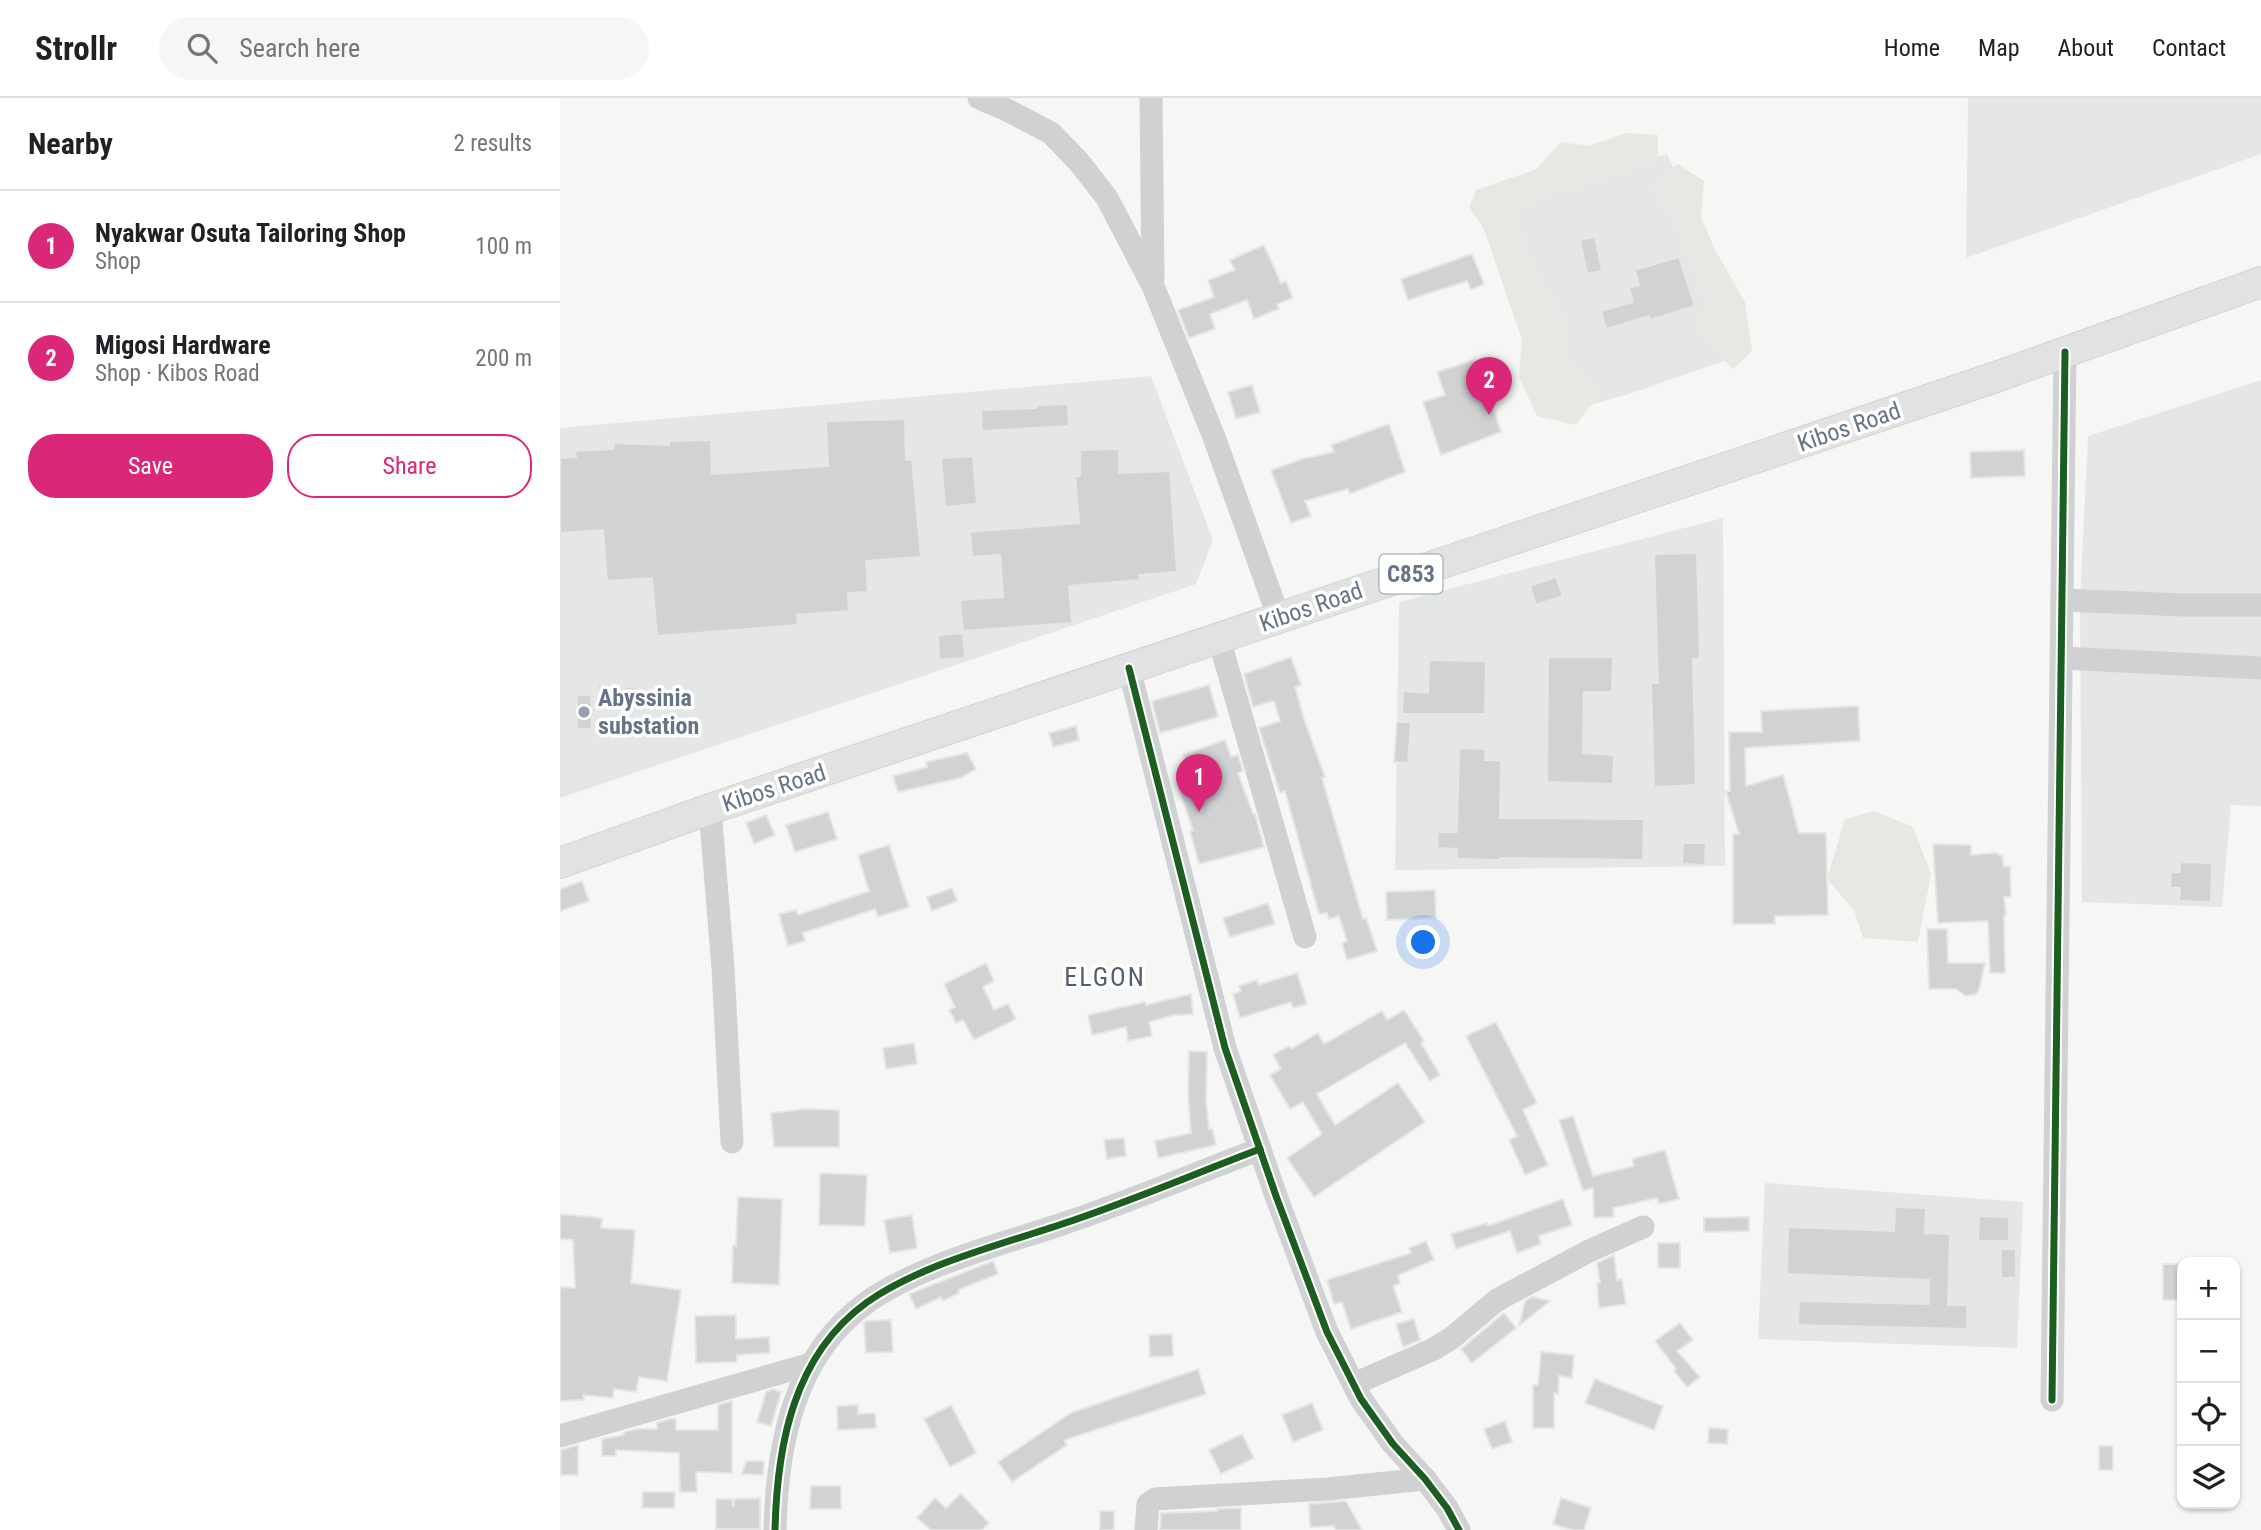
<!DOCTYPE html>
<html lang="en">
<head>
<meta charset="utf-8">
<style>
	:root { --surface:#fff; --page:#f6f6f6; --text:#202124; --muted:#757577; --line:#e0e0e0; --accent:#db2777 }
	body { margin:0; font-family:"Roboto Condensed",sans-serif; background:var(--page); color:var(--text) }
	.controls { position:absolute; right:21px; bottom:21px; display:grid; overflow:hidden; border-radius:14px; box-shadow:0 2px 5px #0004 }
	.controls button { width:63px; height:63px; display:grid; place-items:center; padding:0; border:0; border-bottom:2px solid var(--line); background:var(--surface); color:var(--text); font:35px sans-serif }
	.you { position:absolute; left:864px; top:845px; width:24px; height:24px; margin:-18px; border:5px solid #fff; border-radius:50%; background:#1a73e8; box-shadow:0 0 0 10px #1a73e833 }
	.badge { display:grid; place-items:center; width:46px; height:46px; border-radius:50%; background:var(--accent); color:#fff; font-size:23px; font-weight:700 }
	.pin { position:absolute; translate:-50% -58px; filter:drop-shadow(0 2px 4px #0008) }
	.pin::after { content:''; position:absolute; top:37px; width:24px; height:21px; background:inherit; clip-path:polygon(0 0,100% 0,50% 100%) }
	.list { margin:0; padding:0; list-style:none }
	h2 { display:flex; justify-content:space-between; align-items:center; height:91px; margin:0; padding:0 28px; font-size:30px }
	h2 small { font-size:23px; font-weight:400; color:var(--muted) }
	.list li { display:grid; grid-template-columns:46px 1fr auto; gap:21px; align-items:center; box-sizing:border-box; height:112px; padding:0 28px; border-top:2px solid var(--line) }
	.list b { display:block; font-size:26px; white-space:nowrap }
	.list p { margin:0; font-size:23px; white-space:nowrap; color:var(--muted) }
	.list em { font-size:23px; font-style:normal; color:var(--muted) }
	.actions { display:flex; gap:14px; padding:21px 28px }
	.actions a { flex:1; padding:16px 0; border:2px solid var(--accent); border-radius:28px; text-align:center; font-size:24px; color:var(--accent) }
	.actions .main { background:var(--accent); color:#fff }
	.icon { flex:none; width:38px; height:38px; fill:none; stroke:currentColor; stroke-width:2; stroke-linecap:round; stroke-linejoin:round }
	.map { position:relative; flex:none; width:1701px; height:1432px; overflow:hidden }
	header { display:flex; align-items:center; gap:42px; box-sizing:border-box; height:98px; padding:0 35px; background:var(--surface); border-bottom:2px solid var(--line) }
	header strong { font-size:33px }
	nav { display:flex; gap:38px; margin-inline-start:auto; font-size:24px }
	.search { width:490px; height:63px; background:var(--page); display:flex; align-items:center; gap:18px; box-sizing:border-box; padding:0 24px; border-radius:38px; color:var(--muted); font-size:26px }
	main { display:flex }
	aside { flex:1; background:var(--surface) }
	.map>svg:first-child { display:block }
	.built { fill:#e5e6e6 }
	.green { fill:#e6e9e3 }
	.building { fill:#d1d2d3; stroke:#e6e6e5; stroke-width:2 }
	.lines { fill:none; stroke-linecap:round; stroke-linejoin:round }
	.major-casing { stroke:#d2d3d4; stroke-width:32 }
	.minor { stroke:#d0d1d2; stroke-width:23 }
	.major { stroke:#e2e2e3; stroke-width:30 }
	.cycleway-casing { stroke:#fff; stroke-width:11 }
	.cycleway { stroke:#1b5e20; stroke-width:7 }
	.poi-dot { fill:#98a2ae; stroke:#fff; stroke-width:2.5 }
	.labels { text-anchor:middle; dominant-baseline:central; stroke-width:7; stroke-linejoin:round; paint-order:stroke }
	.shield { fill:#fff; stroke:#939eab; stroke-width:2 }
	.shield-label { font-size:23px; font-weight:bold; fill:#657487 }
	.street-label { font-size:24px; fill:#657487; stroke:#fff }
	.poi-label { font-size:24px; font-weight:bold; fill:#657487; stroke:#fff; text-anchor:start }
	.neighbourhood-label { font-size:26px; letter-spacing:2px; fill:#535e6b; stroke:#fff }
</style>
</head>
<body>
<header>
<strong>Strollr</strong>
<div class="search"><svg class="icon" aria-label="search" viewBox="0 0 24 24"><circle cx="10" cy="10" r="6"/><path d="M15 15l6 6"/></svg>Search here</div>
<nav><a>Home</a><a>Map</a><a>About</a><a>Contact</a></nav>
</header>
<main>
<aside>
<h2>Nearby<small>2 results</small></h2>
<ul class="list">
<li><span class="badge">1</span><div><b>Nyakwar Osuta Tailoring Shop</b><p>Shop</p></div><em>100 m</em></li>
<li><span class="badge">2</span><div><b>Migosi Hardware</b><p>Shop · Kibos Road</p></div><em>200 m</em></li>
</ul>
<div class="actions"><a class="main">Save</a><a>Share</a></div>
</aside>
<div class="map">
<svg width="1701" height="1432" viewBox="0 0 1701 1432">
	<rect width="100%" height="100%" fill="#f6f6f5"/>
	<!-- built -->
	<g class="built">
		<polygon points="1408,0 1701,0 1701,56 1406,160"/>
		<polygon points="1107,56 1192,253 1072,295 1027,308 944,99"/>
		<polygon points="591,278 653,442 636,486 0,700 0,330"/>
		<polygon points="1701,282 1701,708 1671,707 1662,809 1522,804 1520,503 1528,338"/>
		<polygon points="1163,420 1165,768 835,772 839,504"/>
		<polygon points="1205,1085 1463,1104 1457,1250 1198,1241"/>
	</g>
	<!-- green -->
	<g class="green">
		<polygon points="1066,35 1098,37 1098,64 1005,92 956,111 972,169 1003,216 1007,256 1041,292 1016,327 977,318 959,279 962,242 924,131 909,110 916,92 975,72 1001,44 1029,48"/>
		<polygon points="1118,66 1144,83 1141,119 1154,150 1185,204 1192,253 1173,271 1137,236 1145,200 1122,151 1117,121 1103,112 1091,91 1103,75"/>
		<polygon points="1314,713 1353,729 1371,776 1358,844 1303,840 1294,812 1267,781 1285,721"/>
	</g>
	<!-- building -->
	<g class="building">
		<polygon points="1035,139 1042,173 1027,176 1020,142"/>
		<polygon points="704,147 721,185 726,183 733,200 717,206 719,211 694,221 687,202 650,216 655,231 629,240 618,212 654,199 648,182 675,172 670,162"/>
		<polygon points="912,156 924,186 911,192 907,183 848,202 841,181"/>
		<polygon points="1119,159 1135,208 1090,222 1089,218 1046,231 1041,213 1073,204 1069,190 1079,187 1075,172"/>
		<polygon points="917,261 941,334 881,357 863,304 885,297 877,274"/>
		<polygon points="692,287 700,314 676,321 668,294"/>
		<polygon points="508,306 509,328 422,333 421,312 476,310 476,307"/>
		<polygon points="345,321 346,362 352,361 361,459 306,463 308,494 288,495 289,513 237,517 238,527 97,538 92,480 47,483 43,432 0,435 0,360 16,359 15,353 53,351 54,345 109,347 109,343 151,342 152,376 268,368 266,323"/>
		<polygon points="829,326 845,374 790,396 788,391 745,403 751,418 731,425 711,372 742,361 774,354 771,347"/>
		<polygon points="559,351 559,375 610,373 617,474 579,477 580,482 509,488 512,525 403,533 400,502 443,499 440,457 412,459 410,434 519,425 515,378 520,378 520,352"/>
		<polygon points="1464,352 1465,378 1411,380 1410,354"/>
		<polygon points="413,358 417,406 385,409 381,360"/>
		<polygon points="1137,455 1140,561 1133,561 1136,687 1094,689 1091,585 1098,585 1094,456"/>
		<polygon points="996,479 1003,498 976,507 970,488"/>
		<polygon points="403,535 405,560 379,562 378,537"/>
		<polygon points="731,559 741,587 735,589 744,621 765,679 762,680 803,821 806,820 817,853 787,862 782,845 787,843 779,818 769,821 767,815 759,816 725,693 720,695 699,630 720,623 714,603 693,609 684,576"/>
		<polygon points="988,559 1053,559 1052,594 1024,594 1023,655 1054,657 1053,686 987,684"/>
		<polygon points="869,562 926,563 925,616 842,616 843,593 868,595"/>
		<polygon points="38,587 52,587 52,591 76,589 77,603 39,605"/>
		<polygon points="649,587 658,619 600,635 592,603"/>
		<polygon points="17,597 31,597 32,631 17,631"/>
		<polygon points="1298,608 1300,643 1185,650 1186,688 1223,677 1239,735 1266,735 1268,817 1215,818 1215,826 1173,826 1173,736 1179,736 1166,694 1170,693 1169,634 1202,634 1201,613"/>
		<polygon points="837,624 851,624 848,665 834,664"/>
		<polygon points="516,628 519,642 493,649 489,635"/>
		<polygon points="665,642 671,659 678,657 683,673 678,675 693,716 695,716 704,749 639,766 630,733 633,732 619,691 633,686 623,657"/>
		<polygon points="899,650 926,651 925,662 941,662 940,720 1084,721 1083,762 940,760 940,762 897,761 897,751 877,750 878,734 897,734"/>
		<polygon points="407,655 416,671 400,680 338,694 333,678 367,669 366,664"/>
		<polygon points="268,714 277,741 235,754 226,727"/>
		<polygon points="206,717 215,737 194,746 186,725"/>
		<polygon points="1123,745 1146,745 1145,767 1122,766"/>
		<polygon points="1373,746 1411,747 1411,757 1435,755 1442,758 1444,769 1450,768 1451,799 1444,799 1446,817 1444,818 1445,875 1430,875 1428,823 1378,825"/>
		<polygon points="329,747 349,809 318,819 315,811 243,835 245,843 228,848 219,816 236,812 238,817 309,793 298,757"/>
		<polygon points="1620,764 1652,765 1651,804 1619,803 1620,790 1610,790 1611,774 1620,774"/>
		<polygon points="22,783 29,803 0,813 0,791"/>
		<polygon points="392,790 397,803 372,813 367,799"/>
		<polygon points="875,792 876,820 827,822 826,794"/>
		<polygon points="708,805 715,826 670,839 663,820"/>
		<polygon points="1367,831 1387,831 1388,865 1425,865 1419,892 1416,896 1406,898 1396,891 1369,891"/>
		<polygon points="426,865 434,883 423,889 434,912 448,906 456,921 414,942 403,922 396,925 389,912 395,909 384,886"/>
		<polygon points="737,875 747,906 733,910 731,904 680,920 673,896 681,893 679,888 697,882 698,887"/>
		<polygon points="631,896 633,916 614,917 589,924 592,938 568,943 566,929 532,937 528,917 585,904 586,907"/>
		<polygon points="844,912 864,943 861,945 880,977 870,983 845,945 757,996 775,1027 838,985 865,1024 754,1099 727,1060 762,1036 743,1004 730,1011 710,977 721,971 713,957 729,948 731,951 758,935 764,946 822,913 827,922"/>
		<polygon points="936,924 977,1005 963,1012 988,1067 965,1077 949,1042 957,1038 906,938"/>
		<polygon points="354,945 357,966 326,971 323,950"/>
		<polygon points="629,953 647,954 646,1003 649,1031 652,1030 656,1047 598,1060 595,1043 631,1035 628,996"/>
		<polygon points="246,1011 279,1012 279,1049 214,1049 211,1015"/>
		<polygon points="1013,1018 1033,1078 1074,1068 1072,1061 1105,1052 1119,1101 1099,1106 1097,1100 1053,1110 1054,1119 1034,1120 1033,1090 1023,1093 999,1022"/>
		<polygon points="564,1040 566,1058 547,1061 544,1042"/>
		<polygon points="260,1075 307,1077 305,1128 259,1127"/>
		<polygon points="178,1099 222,1101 219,1187 172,1185 173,1147 176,1148"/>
		<polygon points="1003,1101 1012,1127 979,1138 981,1146 957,1155 950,1133 896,1151 891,1136 927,1125 928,1128"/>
		<polygon points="1335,1109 1366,1110 1365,1135 1390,1136 1388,1207 1407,1207 1407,1231 1238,1227 1239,1203 1369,1206 1369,1182 1227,1176 1228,1129 1334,1133"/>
		<polygon points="0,1116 42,1120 41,1130 75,1132 71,1185 121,1192 107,1283 79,1279 76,1294 54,1291 53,1300 24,1297 24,1302 0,1303 0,1189 15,1190 13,1142 0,1141"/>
		<polygon points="352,1117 357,1150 330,1155 324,1122"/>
		<polygon points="1419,1118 1449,1119 1449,1143 1418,1143"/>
		<polygon points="1189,1119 1189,1133 1144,1134 1144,1120"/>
		<polygon points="866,1143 874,1162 838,1177 840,1185 833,1188 842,1214 791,1231 782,1204 774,1206 767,1182 851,1155 849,1150"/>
		<rect x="1098" y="1145" width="22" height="25"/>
		<rect x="1441" y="1151" width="15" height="29"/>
		<polygon points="1054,1157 1057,1182 1062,1181 1066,1206 1039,1210 1037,1185 1040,1185 1037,1165"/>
		<polygon points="433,1163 438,1176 398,1192 399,1195 383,1203 381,1199 356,1211 349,1196"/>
		<rect x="1603" y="1166" width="19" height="36"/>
		<polygon points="972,1199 990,1203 959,1228 965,1203"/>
		<polygon points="944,1215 956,1230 912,1265 901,1251"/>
		<polygon points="176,1217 176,1241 209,1239 210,1255 177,1257 177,1264 136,1265 135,1218"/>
		<polygon points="854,1221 860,1242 843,1249 836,1226"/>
		<polygon points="331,1222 333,1254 306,1255 304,1225 306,1223"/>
		<polygon points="1120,1225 1133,1242 1117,1253 1140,1279 1127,1289 1114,1273 1116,1271 1095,1243"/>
		<polygon points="612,1236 613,1258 590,1259 589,1237"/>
		<polygon points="981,1254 1014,1257 1012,1280 999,1278 998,1296 994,1295 994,1330 973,1330 973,1287 978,1287"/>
		<polygon points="638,1271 646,1296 504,1342 507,1347 452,1384 438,1364 511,1315"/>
		<polygon points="1035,1281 1103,1308 1094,1332 1025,1305"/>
		<polygon points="213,1291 221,1294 211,1328 197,1324 206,1294"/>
		<polygon points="172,1303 172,1375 136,1374 137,1394 120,1394 119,1355 56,1352 56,1358 42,1358 42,1341 64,1337 64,1334 77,1331 97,1331 97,1325 109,1321 116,1321 116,1332 158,1332 158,1307"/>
		<polygon points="752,1305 763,1332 733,1344 722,1317"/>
		<polygon points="298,1307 298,1316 315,1315 316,1330 278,1332 277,1308"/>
		<polygon points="391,1307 416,1355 390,1369 364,1321"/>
		<polygon points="945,1323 952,1344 932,1351 924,1331"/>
		<polygon points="1149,1330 1168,1331 1167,1346 1148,1345"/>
		<polygon points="682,1336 694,1360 661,1376 649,1352"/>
		<polygon points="18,1347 18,1377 1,1377 1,1352"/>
		<rect x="1539" y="1348" width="14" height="24"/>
		<polygon points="186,1363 204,1363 203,1377 182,1376"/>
		<polygon points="251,1388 281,1388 281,1411 250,1411"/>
		<polygon points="83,1394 115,1394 114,1410 82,1410"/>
		<polygon points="401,1396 429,1425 422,1432 371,1432 357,1420 375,1400 386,1410"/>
		<polygon points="200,1400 200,1431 156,1431 156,1401 172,1401 173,1409 175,1401"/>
		<polygon points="1001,1400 1031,1410 1024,1432 1012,1432 993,1426"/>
		<polygon points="786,1403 802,1432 776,1432 773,1428 750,1429 749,1406"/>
		<polygon points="681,1410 681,1432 600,1432 601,1415 657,1413 657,1411"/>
		<rect x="540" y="1413" width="14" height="19"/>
	</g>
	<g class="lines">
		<defs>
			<polyline id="major" points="0,765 150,711 1436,279 1701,184"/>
		</defs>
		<!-- major casing -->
		<use href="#major" class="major-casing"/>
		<!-- minor -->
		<g class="minor">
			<polyline points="419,0 447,12 491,35 519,64 547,100 593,188 654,339 719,520"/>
			<polyline points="591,0 593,181"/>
			<polyline points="1502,502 1623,507 1701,507"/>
			<polyline points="659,541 745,839"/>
			<polyline points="1502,560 1701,570"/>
			<polyline points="569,570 665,950 716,1098 767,1234 801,1301 833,1346 865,1381 887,1410 899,1432"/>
			<polyline points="150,711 163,870 172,1044"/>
			<polyline points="794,1286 874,1251 893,1239 937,1202 1029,1153 1083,1129"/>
			<polyline points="1492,1302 1505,254"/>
			<polyline points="0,1338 251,1266"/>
			<path d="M215 1432C217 1348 233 1258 306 1205 359 1167 440 1147 502 1126 569 1104 634 1076 700 1051"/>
			<polyline points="586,1432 588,1406 595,1401 768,1391 865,1381"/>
		</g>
		<!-- major -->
		<use href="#major" class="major"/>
		<defs>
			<g id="cycleway">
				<polyline points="569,570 665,950 716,1098 767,1234 801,1301 833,1346 865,1381 887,1410 899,1432"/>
				<polyline points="1492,1302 1505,254"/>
				<path d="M215 1432C217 1348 233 1258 306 1205 359 1167 440 1147 502 1126 569 1104 634 1076 700 1051"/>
			</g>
		</defs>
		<!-- cycleway casing -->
		<use href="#cycleway" class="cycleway-casing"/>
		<!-- cycleway -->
		<use href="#cycleway" class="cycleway"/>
	</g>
	<!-- markers -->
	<circle class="poi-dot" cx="24" cy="614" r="7"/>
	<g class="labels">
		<!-- shield labels -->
		<rect class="shield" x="819.5" y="456.5" width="63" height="39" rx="5"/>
		<g class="shield-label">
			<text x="851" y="476">C853</text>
		</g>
		<!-- street labels -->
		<g class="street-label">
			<text transform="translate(1289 329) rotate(-19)">Kibos Road</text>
			<text transform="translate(751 509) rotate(-19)">Kibos Road</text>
			<text transform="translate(214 690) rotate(-18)">Kibos Road</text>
		</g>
		<!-- poi labels -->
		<g class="poi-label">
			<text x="38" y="600">Abyssinia<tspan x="38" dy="28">substation</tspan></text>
		</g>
		<!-- neighbourhood labels -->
		<g class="neighbourhood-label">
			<text x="545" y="879">ELGON</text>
		</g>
	</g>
</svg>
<div class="controls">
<button>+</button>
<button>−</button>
<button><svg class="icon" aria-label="locate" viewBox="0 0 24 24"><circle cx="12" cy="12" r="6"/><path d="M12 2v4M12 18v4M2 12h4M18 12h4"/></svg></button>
<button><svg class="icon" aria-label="layers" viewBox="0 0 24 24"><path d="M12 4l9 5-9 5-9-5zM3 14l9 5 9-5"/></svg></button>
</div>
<div class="you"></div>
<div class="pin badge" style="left:639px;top:714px">1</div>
<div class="pin badge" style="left:929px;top:317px">2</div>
</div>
</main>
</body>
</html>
